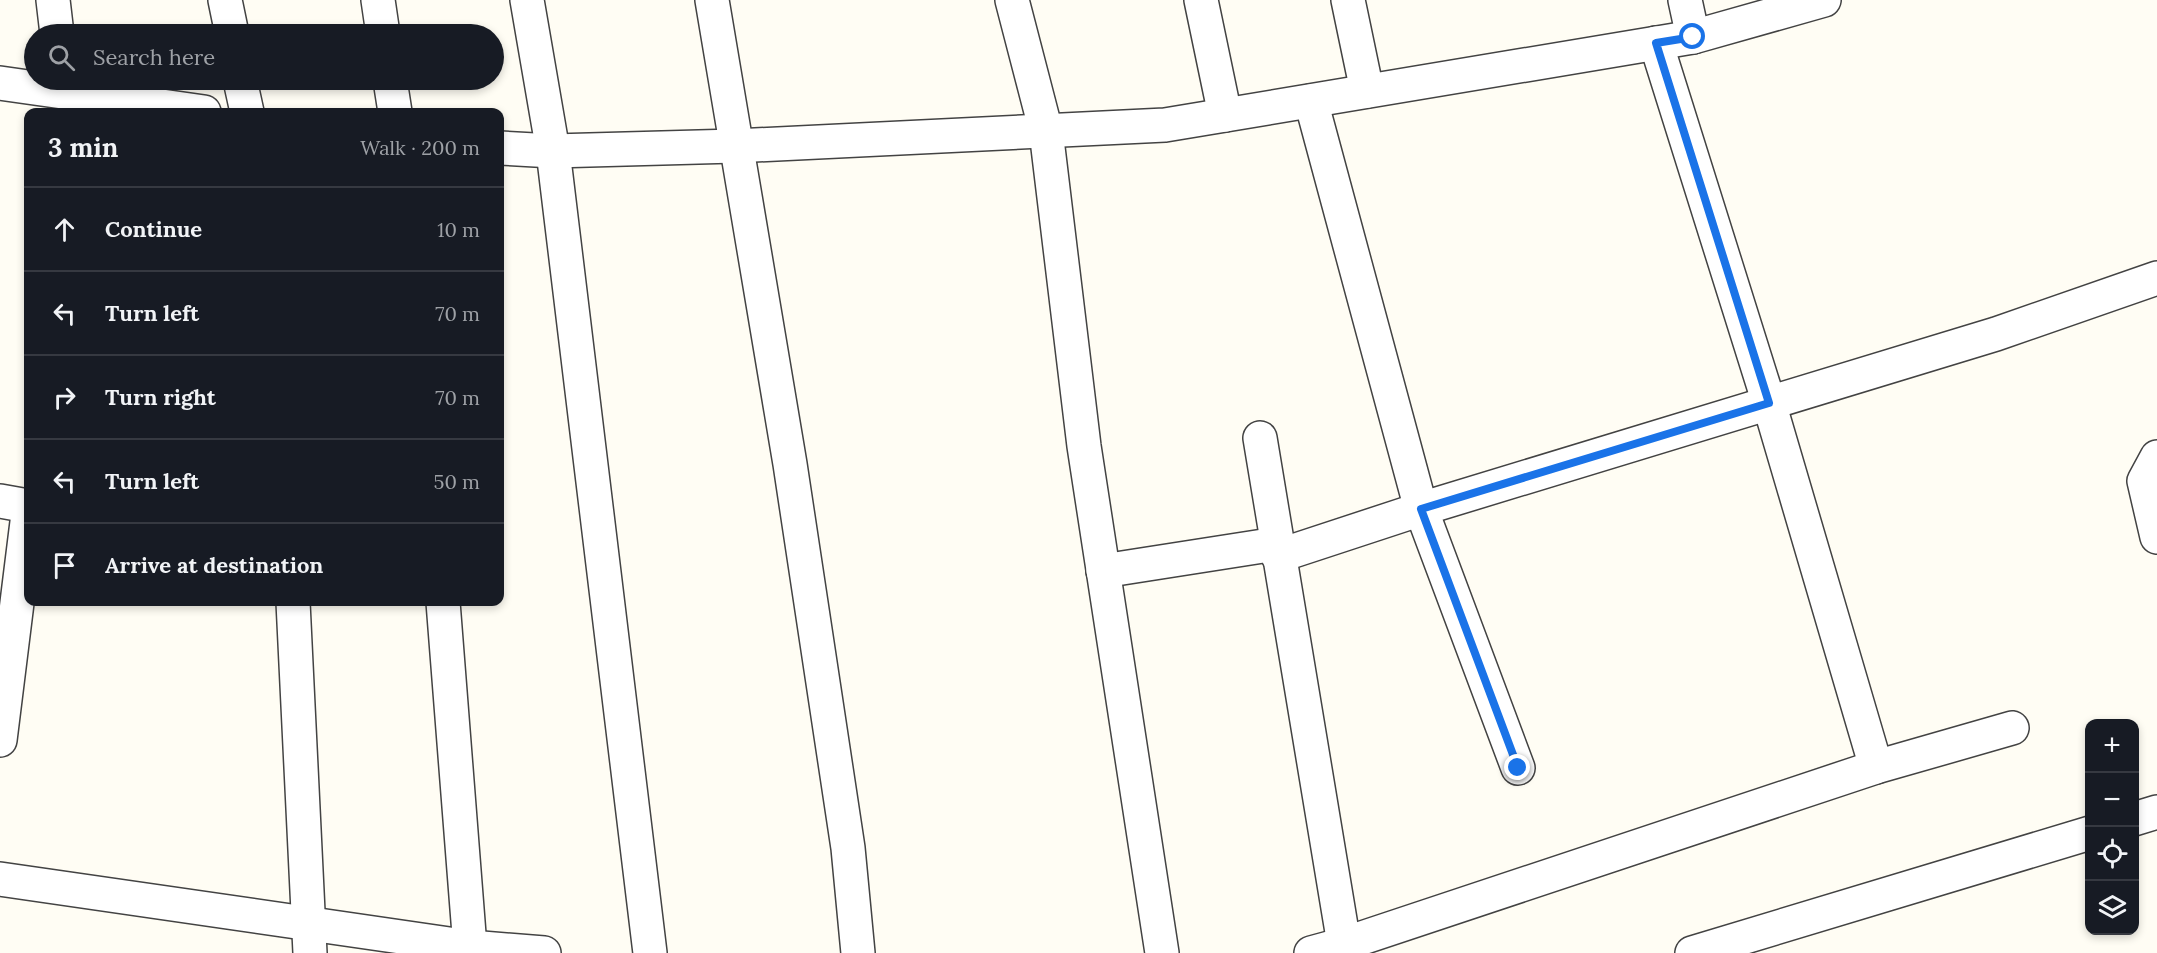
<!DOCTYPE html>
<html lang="en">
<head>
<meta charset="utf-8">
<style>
	:root { --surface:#171b24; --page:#20242c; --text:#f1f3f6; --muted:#9ea1a6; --line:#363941 }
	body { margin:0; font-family:Lora,serif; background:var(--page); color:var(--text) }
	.controls { position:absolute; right:18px; bottom:18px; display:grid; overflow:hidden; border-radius:12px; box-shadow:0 3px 9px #0003 }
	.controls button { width:54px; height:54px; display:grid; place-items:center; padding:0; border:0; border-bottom:2px solid var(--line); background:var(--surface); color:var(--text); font:30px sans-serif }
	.stop { position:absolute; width:18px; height:18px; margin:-14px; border:4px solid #1a73e8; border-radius:50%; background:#fff }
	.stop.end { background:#1a73e8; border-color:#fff; box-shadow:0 2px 6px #0008 }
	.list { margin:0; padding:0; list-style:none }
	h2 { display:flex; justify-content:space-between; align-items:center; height:78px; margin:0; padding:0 24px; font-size:26px }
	h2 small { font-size:20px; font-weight:400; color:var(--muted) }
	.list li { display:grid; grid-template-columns:39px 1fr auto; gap:18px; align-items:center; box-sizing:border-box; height:84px; padding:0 24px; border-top:2px solid var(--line) }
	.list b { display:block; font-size:22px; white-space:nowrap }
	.list em { font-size:20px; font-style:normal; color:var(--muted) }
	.icon { flex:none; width:33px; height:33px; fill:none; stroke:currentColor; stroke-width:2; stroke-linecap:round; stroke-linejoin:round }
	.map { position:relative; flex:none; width:2157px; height:953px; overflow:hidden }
	.search { position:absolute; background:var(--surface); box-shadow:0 3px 9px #0003; left:24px; top:24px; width:480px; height:66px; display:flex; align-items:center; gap:15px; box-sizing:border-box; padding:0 21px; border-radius:33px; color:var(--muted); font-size:22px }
	.panel { position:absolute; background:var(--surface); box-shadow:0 3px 9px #0003; left:24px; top:108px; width:480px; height:498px; border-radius:12px }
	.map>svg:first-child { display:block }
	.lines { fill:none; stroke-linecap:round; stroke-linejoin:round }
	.minor-casing { stroke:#434343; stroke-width:36 }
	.tertiary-casing { stroke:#434343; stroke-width:36 }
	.minor { stroke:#fff; stroke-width:33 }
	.tertiary { stroke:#fff; stroke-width:33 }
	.route { stroke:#1a73e8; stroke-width:8 }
</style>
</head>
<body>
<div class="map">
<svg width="2157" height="953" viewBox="0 0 2157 953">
	<rect width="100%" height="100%" fill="#fffdf4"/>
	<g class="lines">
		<defs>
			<g id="minor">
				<polyline points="53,0 57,34"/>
				<polyline points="225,0 232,34"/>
				<polyline points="378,0 383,34"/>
				<polyline points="527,0 553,151 650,953"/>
				<polyline points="712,0 790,464 848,848 858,953"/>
				<polyline points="1012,0 1046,131 1084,446 1162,953"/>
				<polyline points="1201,0 1225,115"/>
				<polyline points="1348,0 1367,91"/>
				<polyline points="1685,0 1693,37"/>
				<polyline points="1656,43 1769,403 1876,767"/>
				<polyline points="240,80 247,112"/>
				<polyline points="390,80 395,112"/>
				<polyline points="1311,101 1421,509 1518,768"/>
				<polyline points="1260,438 1344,944"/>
				<polyline points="2157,457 2144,481 2157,537"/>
				<polyline points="0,501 28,506"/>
				<polyline points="1278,556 1421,509 1996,334 2157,278"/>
				<polyline points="1103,571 1276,544"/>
				<polyline points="293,602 310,953"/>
				<polyline points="443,602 470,947"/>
				<polyline points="0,740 28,514"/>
				<polyline points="2134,819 2157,812"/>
				<polyline points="0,879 470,947 544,953"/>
				<polyline points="1311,953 1344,944 1876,767 2012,728"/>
				<polyline points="1692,953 2090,833"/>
			</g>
			<g id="tertiary">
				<polyline points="0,83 204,112"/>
				<polyline points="500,148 553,151 735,146 1165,125 1693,37 1824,0"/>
			</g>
		</defs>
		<!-- minor casing -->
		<use href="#minor" class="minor-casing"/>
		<!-- tertiary casing -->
		<use href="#tertiary" class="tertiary-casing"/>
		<!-- minor -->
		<use href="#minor" class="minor"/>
		<!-- tertiary -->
		<use href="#tertiary" class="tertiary"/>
	</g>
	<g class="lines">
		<!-- route -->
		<polyline class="route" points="1518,768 1421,509 1769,403 1656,43 1693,37"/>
	</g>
</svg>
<div class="controls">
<button>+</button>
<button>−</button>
<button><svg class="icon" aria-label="locate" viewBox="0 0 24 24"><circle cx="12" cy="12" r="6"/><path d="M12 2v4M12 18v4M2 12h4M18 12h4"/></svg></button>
<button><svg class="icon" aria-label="layers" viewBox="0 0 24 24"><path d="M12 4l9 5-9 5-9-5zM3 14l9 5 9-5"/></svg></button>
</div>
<div class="stop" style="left:1693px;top:37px"></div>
<div class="stop end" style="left:1518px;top:768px"></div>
<div class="search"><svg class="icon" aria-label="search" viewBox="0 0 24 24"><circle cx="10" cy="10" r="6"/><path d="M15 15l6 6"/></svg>Search here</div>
<section class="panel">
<h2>3 min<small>Walk · 200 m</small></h2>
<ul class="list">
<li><svg class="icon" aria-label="ahead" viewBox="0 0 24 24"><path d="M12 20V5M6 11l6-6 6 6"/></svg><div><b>Continue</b></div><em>10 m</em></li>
<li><svg class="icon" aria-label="left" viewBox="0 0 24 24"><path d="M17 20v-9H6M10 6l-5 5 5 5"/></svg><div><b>Turn left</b></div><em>70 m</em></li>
<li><svg class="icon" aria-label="right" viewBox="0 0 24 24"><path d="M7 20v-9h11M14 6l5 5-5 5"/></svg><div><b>Turn right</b></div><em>70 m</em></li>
<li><svg class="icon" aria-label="left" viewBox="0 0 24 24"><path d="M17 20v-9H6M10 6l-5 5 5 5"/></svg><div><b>Turn left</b></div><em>50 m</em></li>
<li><svg class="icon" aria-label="arrive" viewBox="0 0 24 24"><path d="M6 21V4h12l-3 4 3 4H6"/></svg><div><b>Arrive at destination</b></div></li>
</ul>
</section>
</div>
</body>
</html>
